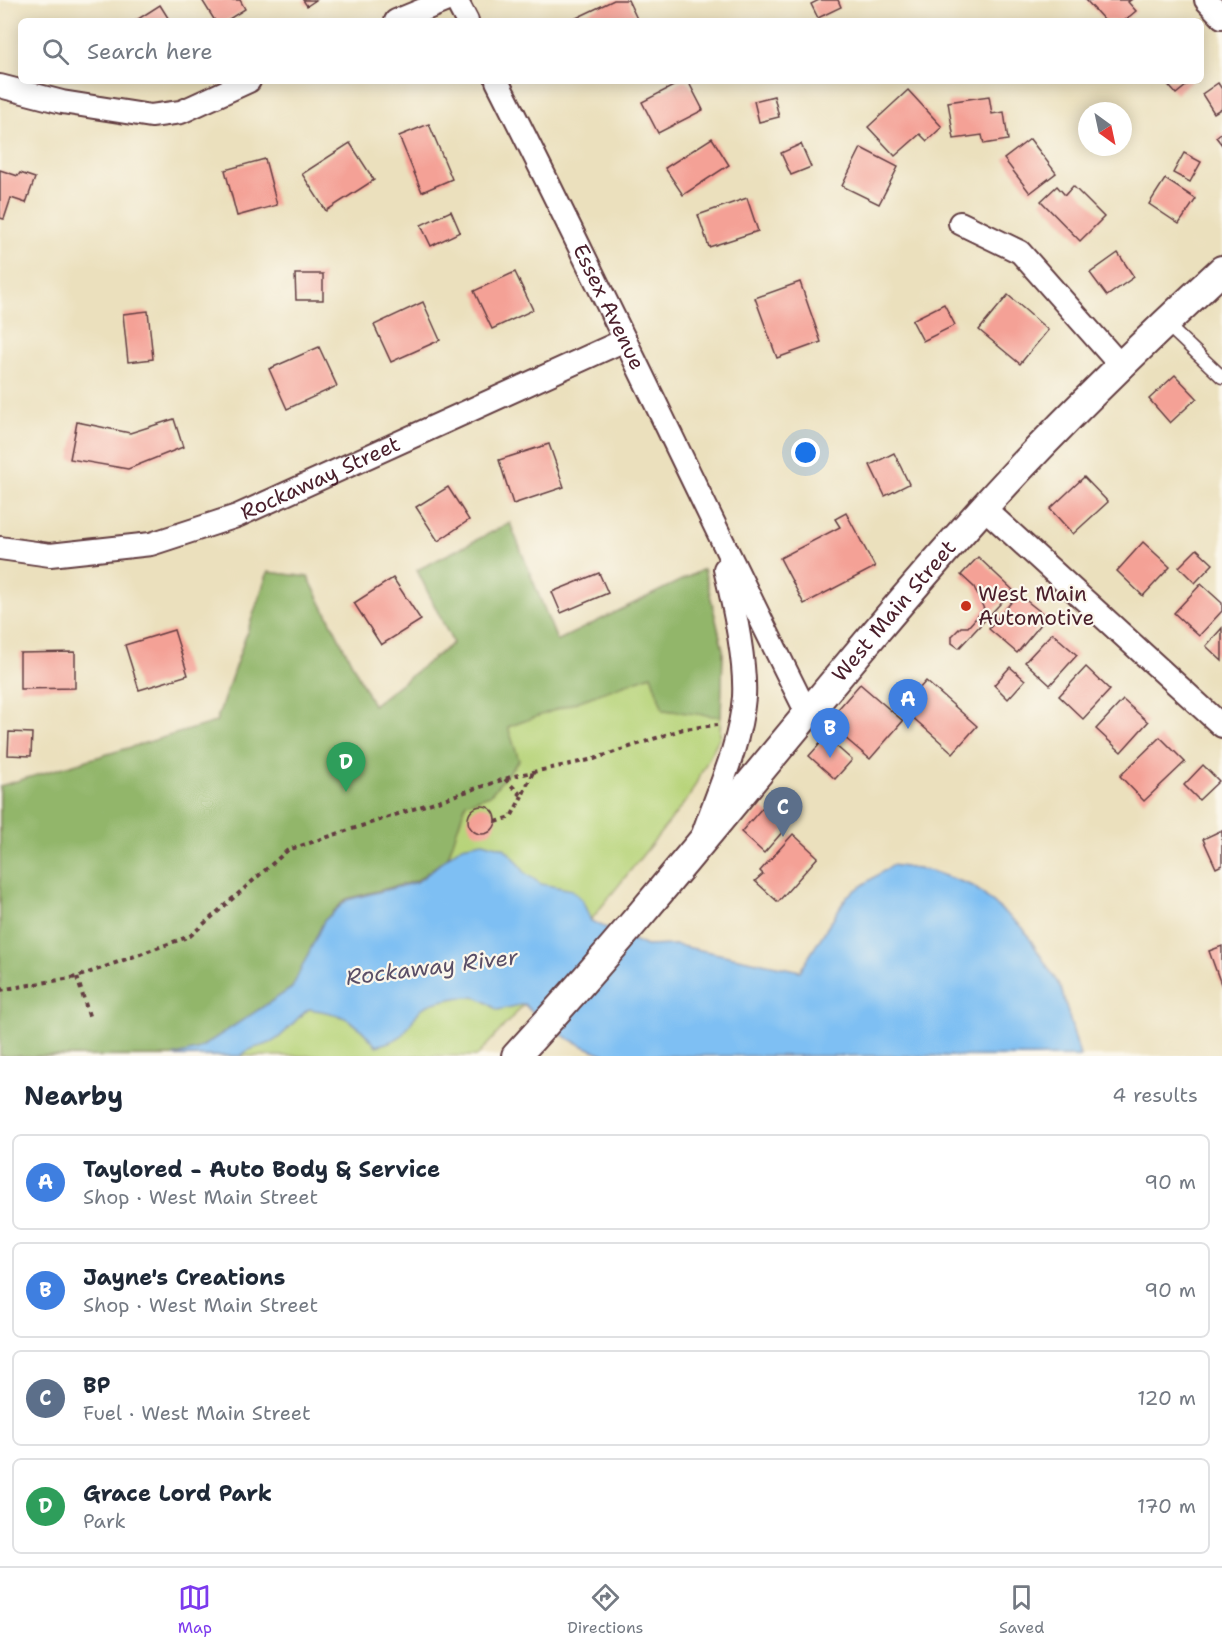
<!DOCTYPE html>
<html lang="en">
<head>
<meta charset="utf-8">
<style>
	:root { --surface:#fff; --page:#f2f2f3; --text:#1f2937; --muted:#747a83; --line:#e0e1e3; --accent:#7c3aed }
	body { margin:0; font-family:"Shantell Sans",sans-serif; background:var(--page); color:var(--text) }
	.compass { position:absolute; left:1078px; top:102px; width:54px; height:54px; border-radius:50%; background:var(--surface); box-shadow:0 3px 15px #0003; rotate:147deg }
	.you { position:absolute; left:806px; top:453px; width:21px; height:21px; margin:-15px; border:4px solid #fff; border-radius:50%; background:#1a73e8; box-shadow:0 0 0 9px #1a73e833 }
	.badge { display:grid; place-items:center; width:39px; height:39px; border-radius:50%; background:var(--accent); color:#fff; font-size:20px; font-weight:700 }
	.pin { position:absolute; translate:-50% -50px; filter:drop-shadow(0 2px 3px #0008) }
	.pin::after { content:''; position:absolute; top:32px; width:21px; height:18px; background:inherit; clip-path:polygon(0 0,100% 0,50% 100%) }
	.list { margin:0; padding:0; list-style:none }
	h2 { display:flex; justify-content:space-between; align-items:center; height:78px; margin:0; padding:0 24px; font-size:26px }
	h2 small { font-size:20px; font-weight:400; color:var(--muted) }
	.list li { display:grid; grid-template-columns:39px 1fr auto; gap:18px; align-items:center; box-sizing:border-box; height:96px; margin:0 12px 12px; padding:0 12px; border:2px solid var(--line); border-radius:9px }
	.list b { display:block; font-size:22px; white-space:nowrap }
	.list p { margin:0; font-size:20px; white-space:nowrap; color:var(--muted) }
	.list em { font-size:20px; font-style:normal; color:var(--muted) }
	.icon { flex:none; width:33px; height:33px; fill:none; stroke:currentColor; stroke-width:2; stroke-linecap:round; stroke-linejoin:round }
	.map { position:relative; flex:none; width:1222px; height:1056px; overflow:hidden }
	.search { position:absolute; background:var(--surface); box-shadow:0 3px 15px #0003; left:18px; right:18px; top:18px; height:66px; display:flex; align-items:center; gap:15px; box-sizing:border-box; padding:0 21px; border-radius:9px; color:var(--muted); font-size:22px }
	.sheet { height:510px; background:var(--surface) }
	nav { display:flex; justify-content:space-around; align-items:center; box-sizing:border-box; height:84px; border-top:2px solid var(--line); background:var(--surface); font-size:16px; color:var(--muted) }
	nav a { display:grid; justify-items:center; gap:3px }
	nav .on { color:var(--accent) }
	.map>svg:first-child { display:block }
	.green { fill:#b8d47a; stroke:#817a52; stroke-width:1.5 }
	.forest { fill:#92b66a; stroke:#6e6a4a; stroke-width:1.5 }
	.water { fill:#7ebff3; stroke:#646f8f; stroke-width:1.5 }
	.building { fill:#f4a196 }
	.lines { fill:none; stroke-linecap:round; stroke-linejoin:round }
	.service-casing { stroke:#623c41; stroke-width:15 }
	.minor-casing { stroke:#623c41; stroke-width:26 }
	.tertiary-casing { stroke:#623c41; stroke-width:32 }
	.path { stroke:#623c41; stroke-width:4; stroke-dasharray:4.5 4.5; stroke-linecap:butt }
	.service { stroke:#fff; stroke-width:12 }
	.minor { stroke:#fff; stroke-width:22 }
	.tertiary { stroke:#fff; stroke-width:28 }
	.poi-dot { fill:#c8321e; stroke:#fbf7ec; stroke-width:2 }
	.labels { text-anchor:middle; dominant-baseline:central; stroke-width:4.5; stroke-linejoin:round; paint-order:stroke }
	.street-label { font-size:21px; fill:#4a1f2b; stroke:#fbf7ec }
	.poi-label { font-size:21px; fill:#4a1f2b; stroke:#fbf7ec; text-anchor:start }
	.water-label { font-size:22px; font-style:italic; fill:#5a4f67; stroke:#fbf7ec }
</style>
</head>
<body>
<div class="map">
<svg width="1222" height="1056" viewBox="0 0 1222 1056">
	<rect width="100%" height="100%" fill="#fbf7ec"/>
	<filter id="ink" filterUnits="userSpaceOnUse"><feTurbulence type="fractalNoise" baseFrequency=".0167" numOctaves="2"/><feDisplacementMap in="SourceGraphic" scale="12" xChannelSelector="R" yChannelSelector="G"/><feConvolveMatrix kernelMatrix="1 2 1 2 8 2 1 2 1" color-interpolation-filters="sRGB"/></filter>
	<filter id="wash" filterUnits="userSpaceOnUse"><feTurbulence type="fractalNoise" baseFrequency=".008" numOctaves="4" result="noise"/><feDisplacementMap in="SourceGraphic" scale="24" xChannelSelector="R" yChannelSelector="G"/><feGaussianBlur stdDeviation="1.35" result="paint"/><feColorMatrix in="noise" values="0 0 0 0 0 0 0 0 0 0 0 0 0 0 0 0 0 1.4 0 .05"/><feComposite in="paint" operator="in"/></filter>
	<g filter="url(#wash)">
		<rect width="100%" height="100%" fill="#ebe0bd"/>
		<!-- green -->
		<polygon class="green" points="510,523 557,641 704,569 723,650 720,736 689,797 524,1004 477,1056 0,1056 0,786 216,722 268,572 308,577 373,705 453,643 417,570"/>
		<!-- forest -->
		<polygon class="forest" points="510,523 557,641 704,569 723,650 721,717 663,710 651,675 508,727 519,760 490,795 466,803 448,857 416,881 346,899 324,921 292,988 197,1050 173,1056 0,1056 0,786 216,722 268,572 308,577 373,705 453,643 417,570"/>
		<!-- water -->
		<path class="water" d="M483 842 504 848 517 861 525 873 541 884 572 890 582 900 591 921 646 946 676 945 800 971 847 896 892 865 931 871 973 886 1023 928 1061 988 1080 1056H609C576 1045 547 1030 524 1004L498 1010C492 1007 485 1000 478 998 466 995 429 1001 420 1010 402 1033 408 1038 376 1046 354 1019 344 1014 309 1009 295 1018 286 1035 272 1042 262 1047 249 1047 241 1056H173L197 1050 292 988 324 921 347 900 417 882 462 846Z"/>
		<g id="blocks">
			<!-- building -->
			<g class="building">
				<polygon points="202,0 240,0 245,9 226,21 215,21"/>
				<polygon points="303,0 316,0 307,6"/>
				<polygon points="614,0 628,0 638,21 570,21"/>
				<polygon points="819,0 838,0 841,7 818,18 811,4"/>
				<polygon points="1086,0 1131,0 1128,2 1136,11 1124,21 1105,21"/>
				<polygon points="160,5 170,21 135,21"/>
				<polygon points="683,81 688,81 703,110 658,133 642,102"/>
				<polygon points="1165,81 1192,81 1176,94"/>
				<polygon points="1218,83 1222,89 1222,108 1214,113 1202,94"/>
				<polygon points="908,90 942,127 927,141 920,134 895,156 868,127"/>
				<polygon points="774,96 779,117 759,122 754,101"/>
				<polygon points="989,96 992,114 1004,112 1008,140 984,144 982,135 954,139 948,102"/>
				<polygon points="429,124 452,179 422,192 399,136"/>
				<polygon points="1222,132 1222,145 1216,137"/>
				<polygon points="712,138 729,165 683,195 665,168"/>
				<polygon points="1030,139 1056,173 1030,193 1004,159"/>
				<polygon points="350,143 374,180 326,211 302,174"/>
				<polygon points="801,144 811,167 791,175 781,153"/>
				<polygon points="861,148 898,167 879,204 842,186"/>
				<polygon points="1184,153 1201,162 1190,182 1173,173"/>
				<polygon points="265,159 277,205 237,216 225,170"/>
				<polygon points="0,170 18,176 20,173 35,178 26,203 11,198 4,219 0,218"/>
				<polygon points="1165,179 1196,199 1179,224 1149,204"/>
				<polygon points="1057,186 1065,195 1073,186 1104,217 1080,241 1041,201"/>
				<polygon points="747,198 758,231 709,247 698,215"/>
				<polygon points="451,211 460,232 431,246 421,225"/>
				<polygon points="1118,253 1134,277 1107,296 1090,273"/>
				<polygon points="515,272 533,310 492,329 474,291"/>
				<polygon points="295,274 323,274 323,300 296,300"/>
				<polygon points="800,282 821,342 777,358 755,298"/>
				<polygon points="1008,295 1048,330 1020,364 979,330"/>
				<polygon points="423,302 440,340 391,362 374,325"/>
				<polygon points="944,304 955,325 923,341 912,320"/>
				<polygon points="148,311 153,359 128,362 123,314"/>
				<polygon points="319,347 337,386 287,409 269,369"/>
				<polygon points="1175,375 1197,398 1170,423 1149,399"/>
				<polygon points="174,419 183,447 128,469 70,459 77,422 130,433"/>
				<polygon points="549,444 564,487 513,504 499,460"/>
				<polygon points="894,453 909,484 885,496 870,465"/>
				<polygon points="1084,477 1108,502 1073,534 1050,509"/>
				<polygon points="448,487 469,520 438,541 416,507"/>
				<polygon points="846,513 875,567 804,604 780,558 840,527 835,519"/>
				<polygon points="1143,542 1170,567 1143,596 1117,571"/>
				<polygon points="1197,549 1213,564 1195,583 1179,567"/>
				<polygon points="978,557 1013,590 959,648 952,643 952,636 961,627 968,627 984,609 974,587 961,575"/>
				<polygon points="599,573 608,593 561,613 552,592"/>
				<polygon points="393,578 421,620 381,645 354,603"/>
				<polygon points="1201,584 1222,603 1222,611 1199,636 1174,613"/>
				<polygon points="1018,594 1047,617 1017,653 989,629"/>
				<polygon points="1222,628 1222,661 1206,646"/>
				<polygon points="174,630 188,675 139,690 125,645"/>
				<polygon points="1052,633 1077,655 1050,685 1025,662"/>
				<polygon points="75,652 75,688 20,689 20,653"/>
				<polygon points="1010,667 1025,680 1008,699 994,685"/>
				<polygon points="1086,667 1110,690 1083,719 1059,696"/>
				<polygon points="926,681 977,726 953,753 902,708"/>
				<polygon points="860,684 903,721 870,759 838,732 831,740 820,730"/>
				<polygon points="1123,700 1148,722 1121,752 1096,729"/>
				<polygon points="9,732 32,733 31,756 8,755"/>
				<polygon points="826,737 852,760 835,779 809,756"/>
				<polygon points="1160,737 1185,762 1144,801 1120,776"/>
				<polygon points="1203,765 1219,781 1199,800 1184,785"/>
				<circle cx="482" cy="820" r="14"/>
				<polygon points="762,808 785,829 764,853 741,832"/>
				<polygon points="1222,830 1222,865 1216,868 1203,839"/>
				<polygon points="793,834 818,857 778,902 755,881 763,874 760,871"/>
				<polygon points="1222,946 1222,987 1209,951"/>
			</g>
		</g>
	</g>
	<g filter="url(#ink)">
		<use href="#blocks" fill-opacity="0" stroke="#623c41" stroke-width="1.5"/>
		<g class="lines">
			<defs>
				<polyline id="service" points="1165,323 1222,377"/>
				<g id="minor">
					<polyline points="456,0 467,21"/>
					<polyline points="1206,0 1222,17"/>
					<polyline points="396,21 447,0"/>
					<path id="s1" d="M497 81C603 290 702 503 807 713"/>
					<polyline points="0,86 62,102 151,116 181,112 249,81"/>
					<polyline points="960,223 1020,252 1120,365"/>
					<polyline points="984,508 1222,726"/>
					<path id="s2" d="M0 548 50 555 151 544 237 516 625 340"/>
					<path d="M703 834C718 791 740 745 744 697 746 660 734 606 725 569"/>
				</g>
				<g id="tertiary">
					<path id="s3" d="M516 1056C679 879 824 685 985 506 1060 423 1140 346 1222 270"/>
				</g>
			</defs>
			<!-- service casing -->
			<use href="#service" class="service-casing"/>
			<!-- minor casing -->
			<use href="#minor" class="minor-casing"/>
			<!-- tertiary casing -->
			<use href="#tertiary" class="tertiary-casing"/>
			<!-- path -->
			<g class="path">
				<polyline points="505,779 522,796 533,772"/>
				<polyline points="496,822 511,817 522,796"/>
				<polyline points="77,977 90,1019"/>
				<polyline points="0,990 77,977 190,936 288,850 514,776 594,759 683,729 717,725"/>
			</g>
			<!-- service -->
			<use href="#service" class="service"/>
			<!-- minor -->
			<use href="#minor" class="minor"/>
			<!-- tertiary -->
			<use href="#tertiary" class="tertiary"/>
		</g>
	</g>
	<!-- markers -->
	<circle class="poi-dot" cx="966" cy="606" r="6"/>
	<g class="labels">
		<!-- street labels -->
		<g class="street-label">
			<text stroke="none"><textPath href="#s1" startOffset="252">Essex Avenue</textPath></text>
			<text stroke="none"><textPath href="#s2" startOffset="334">Rockaway Street</textPath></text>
			<text stroke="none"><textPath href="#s3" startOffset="584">West Main Street</textPath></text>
		</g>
		<!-- poi labels -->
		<g class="poi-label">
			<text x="978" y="594">West Main<tspan x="978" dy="24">Automotive</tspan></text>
		</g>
		<!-- water labels -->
		<g class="water-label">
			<text transform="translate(432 967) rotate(-7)">Rockaway River</text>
		</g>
	</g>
</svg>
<svg class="compass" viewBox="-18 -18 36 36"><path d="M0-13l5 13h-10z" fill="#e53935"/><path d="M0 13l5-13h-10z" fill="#747a83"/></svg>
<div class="you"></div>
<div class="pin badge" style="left:908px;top:729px;background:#3f7fe0">A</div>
<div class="pin badge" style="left:830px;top:758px;background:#3f7fe0">B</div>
<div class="pin badge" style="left:783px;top:837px;background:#5c6f8a">C</div>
<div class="pin badge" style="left:346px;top:792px;background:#2e9e5b">D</div>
<div class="search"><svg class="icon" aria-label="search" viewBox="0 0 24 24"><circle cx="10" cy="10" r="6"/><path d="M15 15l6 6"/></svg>Search here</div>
</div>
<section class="sheet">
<h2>Nearby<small>4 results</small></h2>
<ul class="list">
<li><span class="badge" style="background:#3f7fe0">A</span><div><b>Taylored - Auto Body &amp; Service</b><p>Shop · West Main Street</p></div><em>90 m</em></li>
<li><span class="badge" style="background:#3f7fe0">B</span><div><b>Jayne's Creations</b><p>Shop · West Main Street</p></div><em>90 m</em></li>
<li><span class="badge" style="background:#5c6f8a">C</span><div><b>BP</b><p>Fuel · West Main Street</p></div><em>120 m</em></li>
<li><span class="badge" style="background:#2e9e5b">D</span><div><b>Grace Lord Park</b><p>Park</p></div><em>170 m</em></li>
</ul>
</section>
<nav>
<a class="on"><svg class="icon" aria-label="map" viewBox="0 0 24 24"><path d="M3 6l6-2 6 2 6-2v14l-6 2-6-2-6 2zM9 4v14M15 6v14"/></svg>Map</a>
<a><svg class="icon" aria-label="directions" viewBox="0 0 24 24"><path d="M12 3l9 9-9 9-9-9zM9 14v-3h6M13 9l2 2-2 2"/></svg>Directions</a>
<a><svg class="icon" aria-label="saved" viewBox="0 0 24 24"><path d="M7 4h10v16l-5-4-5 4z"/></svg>Saved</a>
</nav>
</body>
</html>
